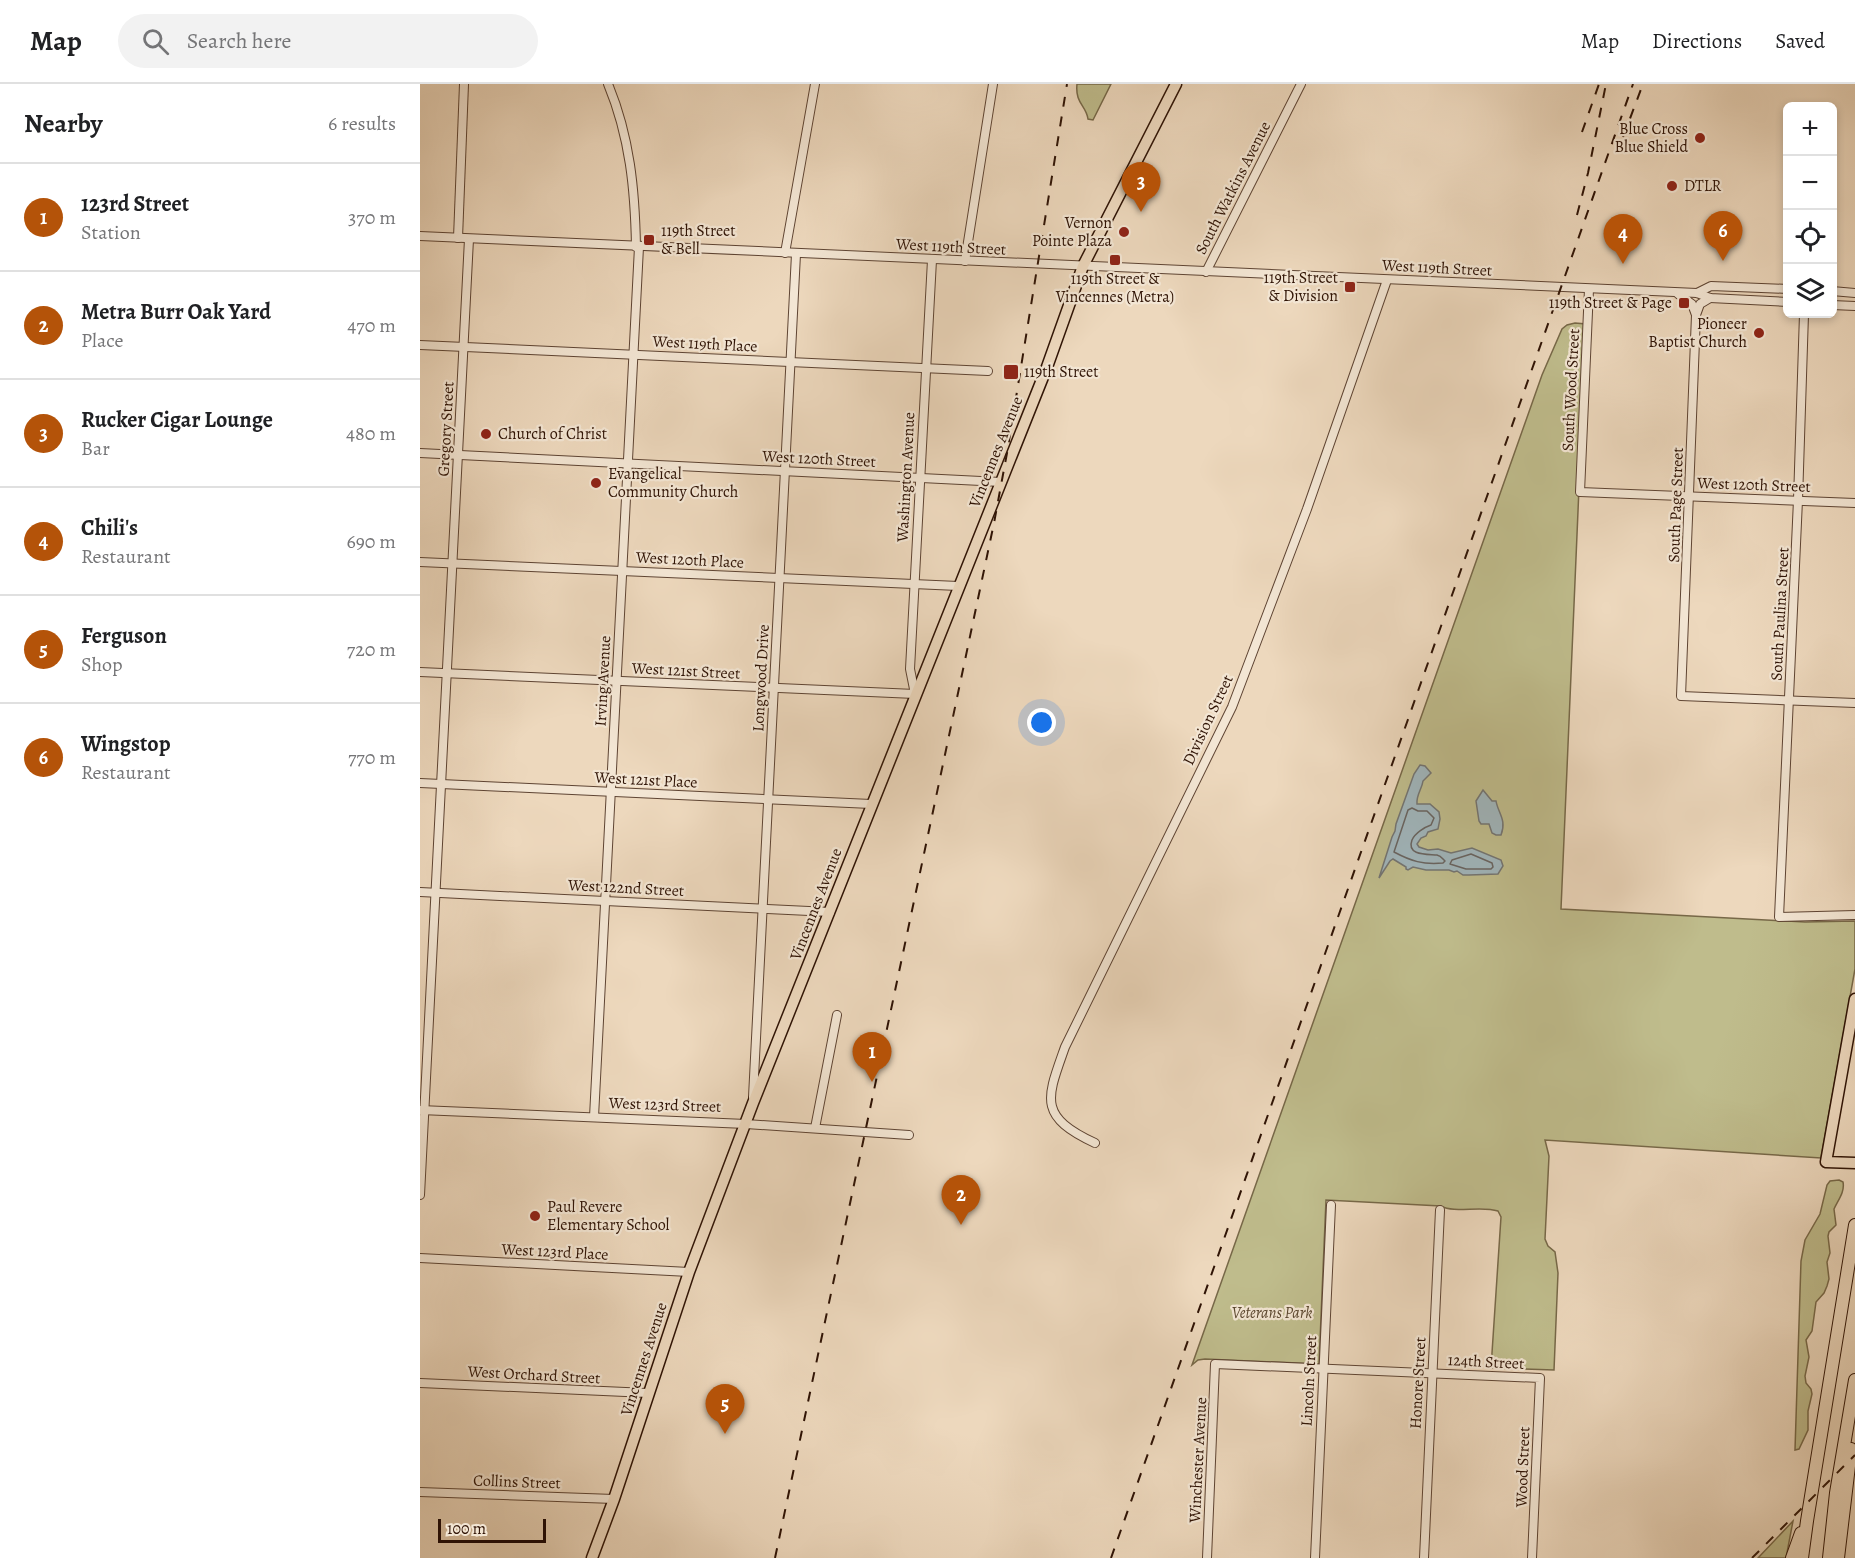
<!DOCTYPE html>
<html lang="en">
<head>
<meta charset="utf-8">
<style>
	:root { --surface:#fff; --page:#f2f2f2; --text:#202124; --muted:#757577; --line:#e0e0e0; --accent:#b45309 }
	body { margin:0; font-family:Alegreya,serif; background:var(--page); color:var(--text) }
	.controls { position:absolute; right:18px; top:18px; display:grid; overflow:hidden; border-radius:9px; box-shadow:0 3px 9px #0003 }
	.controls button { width:54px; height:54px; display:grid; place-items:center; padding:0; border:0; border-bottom:2px solid var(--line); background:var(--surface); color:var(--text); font:30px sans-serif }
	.scale { position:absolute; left:18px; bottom:15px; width:108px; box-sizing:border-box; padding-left:6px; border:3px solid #2f1305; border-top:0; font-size:16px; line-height:21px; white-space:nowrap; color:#2f1305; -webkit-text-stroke:4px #f3e6d4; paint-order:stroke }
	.you { position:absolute; left:622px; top:639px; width:21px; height:21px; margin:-15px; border:4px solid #fff; border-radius:50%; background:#1a73e8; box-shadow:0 0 0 9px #1a73e833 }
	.badge { display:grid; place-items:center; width:39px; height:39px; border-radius:50%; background:var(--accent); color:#fff; font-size:20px; font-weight:700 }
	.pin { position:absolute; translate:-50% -50px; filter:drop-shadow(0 2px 3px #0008) }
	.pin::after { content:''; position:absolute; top:32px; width:21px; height:18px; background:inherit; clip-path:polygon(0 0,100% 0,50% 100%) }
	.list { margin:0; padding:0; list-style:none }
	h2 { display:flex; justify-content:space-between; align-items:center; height:78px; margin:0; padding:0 24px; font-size:26px }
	h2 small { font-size:20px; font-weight:400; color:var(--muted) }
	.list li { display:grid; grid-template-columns:39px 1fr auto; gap:18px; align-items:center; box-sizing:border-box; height:108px; padding:0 24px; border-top:2px solid var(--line) }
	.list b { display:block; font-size:22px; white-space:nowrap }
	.list p { margin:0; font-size:20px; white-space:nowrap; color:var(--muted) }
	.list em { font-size:20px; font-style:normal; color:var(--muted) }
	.icon { flex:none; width:33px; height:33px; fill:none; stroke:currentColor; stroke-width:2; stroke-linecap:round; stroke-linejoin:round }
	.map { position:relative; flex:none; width:1435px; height:1474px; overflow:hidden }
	header { display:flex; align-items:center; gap:36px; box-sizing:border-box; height:84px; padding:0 30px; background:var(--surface); border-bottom:2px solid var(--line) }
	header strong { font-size:28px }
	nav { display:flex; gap:33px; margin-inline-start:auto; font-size:21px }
	.search { width:420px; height:54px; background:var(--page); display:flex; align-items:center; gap:15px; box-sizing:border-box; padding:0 21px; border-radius:33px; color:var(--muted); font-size:22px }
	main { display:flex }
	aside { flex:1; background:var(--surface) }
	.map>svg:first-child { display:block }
	.green { fill:#bfbc8c; stroke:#776848; stroke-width:1.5 }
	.water { fill:#a0b6bd; stroke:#737573; stroke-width:1.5 }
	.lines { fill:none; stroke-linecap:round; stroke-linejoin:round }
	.shore { stroke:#686461; stroke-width:1.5 }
	.minor-casing { stroke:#5e4433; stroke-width:10 }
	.major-casing { stroke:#2f1305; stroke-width:13 }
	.highway-casing { stroke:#2f1305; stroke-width:14 }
	.minor { stroke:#f3e6d4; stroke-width:8 }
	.major { stroke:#edd8bd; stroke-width:10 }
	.highway { stroke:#edd8bd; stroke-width:12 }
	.rail { stroke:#2f1305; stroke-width:2; stroke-dasharray:10 10; stroke-linecap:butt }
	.poi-dot { fill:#8f2418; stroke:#f3e6d4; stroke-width:2 }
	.labels { text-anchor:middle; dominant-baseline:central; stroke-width:4.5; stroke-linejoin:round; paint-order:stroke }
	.poi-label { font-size:16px; fill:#2f1305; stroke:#f3e6d4; text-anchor:start }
	.street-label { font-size:16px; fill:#2f1305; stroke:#f3e6d4 }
	.park-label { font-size:16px; font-style:italic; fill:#5a462e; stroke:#f3e6d4 }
</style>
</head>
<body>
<header>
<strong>Map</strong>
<div class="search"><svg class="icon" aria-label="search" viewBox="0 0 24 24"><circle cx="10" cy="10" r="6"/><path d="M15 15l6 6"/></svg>Search here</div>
<nav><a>Map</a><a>Directions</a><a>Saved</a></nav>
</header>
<main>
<aside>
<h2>Nearby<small>6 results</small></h2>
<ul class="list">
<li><span class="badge">1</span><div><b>123rd Street</b><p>Station</p></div><em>370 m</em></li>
<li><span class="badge">2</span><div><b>Metra Burr Oak Yard</b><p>Place</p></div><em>470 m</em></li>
<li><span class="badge">3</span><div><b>Rucker Cigar Lounge</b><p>Bar</p></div><em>480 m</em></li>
<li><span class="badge">4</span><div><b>Chili's</b><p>Restaurant</p></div><em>690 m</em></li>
<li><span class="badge">5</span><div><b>Ferguson</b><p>Shop</p></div><em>720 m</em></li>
<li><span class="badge">6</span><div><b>Wingstop</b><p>Restaurant</p></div><em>770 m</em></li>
</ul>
</aside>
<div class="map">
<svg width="1435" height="1474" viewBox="0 0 1435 1474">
	<rect width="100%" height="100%" fill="#edd8bd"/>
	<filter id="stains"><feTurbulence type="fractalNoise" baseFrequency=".00333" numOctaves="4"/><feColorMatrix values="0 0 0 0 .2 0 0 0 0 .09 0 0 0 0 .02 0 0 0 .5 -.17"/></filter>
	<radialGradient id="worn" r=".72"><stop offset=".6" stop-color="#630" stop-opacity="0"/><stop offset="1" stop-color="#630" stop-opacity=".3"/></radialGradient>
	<!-- green -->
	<g class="green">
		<path d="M657 0H691L673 36 668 35C666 21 655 20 657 0Z"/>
		<path d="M1155 239 1166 240 1141 825 1385 838 1435 837V885L1401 1074 1125 1056 1129 1072 1125 1155 1128 1162 1135 1168 1138 1189 1134 1286 1071 1284 1081 1133 1078 1127C1060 1121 1035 1130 1021 1122L906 1116 899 1280 785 1275 778 1276 772 1281 1122 291 1142 245 1147 241Z"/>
		<path d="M1419 1096 1423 1098C1425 1108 1418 1116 1414 1125L1416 1141 1409 1148 1408 1152 1410 1169 1407 1178 1409 1195 1407 1202 1404 1209 1396 1218 1392 1247 1386 1256 1389 1273 1385 1292 1386 1299 1391 1305 1392 1310 1388 1327V1346L1379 1365 1375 1366 1381 1177 1385 1156 1400 1130 1407 1101 1410 1097Z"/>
		<polygon points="1373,1437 1366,1474 1338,1474"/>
	</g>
	<!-- water -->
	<g class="water">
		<path d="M1000 681 1005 682 1011 689 1003 697C1002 705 996 711 997 720H1010L1019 728 1020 735 1018 745 1008 748 1006 752 1001 754 997 760 999 763 1008 766 1018 765 1031 769 1052 764 1081 776 1083 782 1078 790 1049 791H1043L1037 787 1034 788 1029 786H1006L993 783 988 786 986 785V783L973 775 970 777 959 794 972 753 975 747 976 740 994 690Z"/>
		<path d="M1063 706 1072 717H1076C1078 729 1087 736 1081 751H1076L1072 749 1069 740H1061L1059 737 1056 717Z"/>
	</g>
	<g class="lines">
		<!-- shore -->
		<g class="shore">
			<path d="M992 724 998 727H1007L1014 734 1011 741C1005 743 995 749 992 756 986 772 1008 770 1017 771 1021 772 1022 774 1025 777L1023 779C1003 781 991 777 974 768L988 726Z"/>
			<polygon points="1051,770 1072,779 1073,783 1071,785 1046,785 1030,780 1032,776"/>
		</g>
		<defs>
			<g id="minor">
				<path d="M188 0C210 53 215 106 216 163"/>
				<polyline points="0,152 1277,209 1290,214 1368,218"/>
				<polyline points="38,154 44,0"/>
				<polyline points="365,169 395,0"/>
				<polyline points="545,177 573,0"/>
				<polyline points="786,188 881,0"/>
				<polyline points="1169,205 1160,408 1435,419"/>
				<polyline points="1412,207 1435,209"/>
				<polyline points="1277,209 1291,202 1368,205"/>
				<polyline points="1258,210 1272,220 1276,231"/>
				<polyline points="1290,214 1280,220 1276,231 1261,612 1435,619"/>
				<polyline points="1412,221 1435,222"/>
				<polyline points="1384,230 1378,416 1359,833 1435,831"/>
				<polyline points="0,261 568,287"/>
				<polyline points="0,369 581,398"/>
				<polyline points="0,478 538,502"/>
				<polyline points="0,588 495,610 490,585 512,176"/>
				<polyline points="0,699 451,720"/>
				<polyline points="0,808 410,828"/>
				<polyline points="333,1013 376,170"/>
				<polyline points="0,1026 326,1040 489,1051"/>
				<polyline points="174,1033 219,163"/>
				<polyline points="395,1044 417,931"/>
				<path d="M675 1059C617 1032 627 1014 645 963L812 623 887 425 967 196"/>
				<polyline points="0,1111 49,155"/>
				<polyline points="0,1174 269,1188"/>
				<polyline points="0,1299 228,1309"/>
				<polyline points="0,1408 194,1415"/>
				<polyline points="787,1474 795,1280 1120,1294 1112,1474"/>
				<polyline points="895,1474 911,1121"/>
				<polyline points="1004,1474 1020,1126"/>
			</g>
			<g id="major">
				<polyline points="1435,915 1406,1078 1435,1079"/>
				<polyline points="172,1474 194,1415 269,1188 333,1019 627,283 663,182 756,0"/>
			</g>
			<g id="highway">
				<polyline points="1372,1474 1381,1449"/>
				<polyline points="1382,1474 1387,1437 1435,1141"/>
				<polyline points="1409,1474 1416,1409 1435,1296"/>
				<polyline points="1418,1474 1431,1365"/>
			</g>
		</defs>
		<!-- minor casing -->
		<use href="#minor" class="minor-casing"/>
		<!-- major casing -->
		<use href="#major" class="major-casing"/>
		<!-- highway casing -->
		<use href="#highway" class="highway-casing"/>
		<!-- minor -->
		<use href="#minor" class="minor"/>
		<!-- major -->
		<use href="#major" class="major"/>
		<!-- highway -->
		<use href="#highway" class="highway"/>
		<!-- rail -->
		<g class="rail">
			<polyline points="1162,48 1179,0"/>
			<polyline points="1203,53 1223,0"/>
			<polyline points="1157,131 1168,89 1186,0"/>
			<polyline points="355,1474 574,439 587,369 647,0"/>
			<polyline points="691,1474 1213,0"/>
			<polyline points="1332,1474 1435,1371"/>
		</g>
	</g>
	<!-- markers -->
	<g class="poi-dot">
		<circle cx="1280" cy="54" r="6"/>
		<circle cx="1252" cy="102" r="6"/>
		<circle cx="704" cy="148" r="6"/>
		<rect x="223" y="150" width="12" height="12" rx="3"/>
		<rect x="689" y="170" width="12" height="12" rx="3"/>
		<rect x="924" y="197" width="12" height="12" rx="3"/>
		<rect x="1258" y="213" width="12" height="12" rx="3"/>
		<circle cx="1339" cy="249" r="6"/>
		<rect x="583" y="280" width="16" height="16" rx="3"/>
		<circle cx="66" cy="350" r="6"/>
		<circle cx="176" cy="399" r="6"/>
		<circle cx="115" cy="1132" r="6"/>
	</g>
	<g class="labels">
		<!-- poi labels -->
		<g class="poi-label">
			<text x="1268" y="45" text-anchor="end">Blue Cross<tspan x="1268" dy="18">Blue Shield</tspan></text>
			<text x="1264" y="102">DTLR</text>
			<text x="692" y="139" text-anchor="end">Vernon<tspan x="692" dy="18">Pointe Plaza</tspan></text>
			<text x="241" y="147">119th Street<tspan x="241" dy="18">&amp; Bell</tspan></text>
			<text x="918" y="194" text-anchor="end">119th Street<tspan x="918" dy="18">&amp; Division</tspan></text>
			<text x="695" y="195" text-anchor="middle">119th Street &amp;<tspan x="695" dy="18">Vincennes (Metra)</tspan></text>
			<text x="1252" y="219" text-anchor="end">119th Street &amp; Page</text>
			<text x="1327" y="240" text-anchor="end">Pioneer<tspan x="1327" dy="18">Baptist Church</tspan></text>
			<text x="604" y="288">119th Street</text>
			<text x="78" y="350">Church of Christ</text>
			<text x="188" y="390">Evangelical<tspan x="188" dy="18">Community Church</tspan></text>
			<text x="127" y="1123">Paul Revere<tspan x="127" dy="18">Elementary School</tspan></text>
		</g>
		<!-- street labels -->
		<g class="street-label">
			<text transform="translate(813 104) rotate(-63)">South Watkins Avenue</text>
			<text transform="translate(531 163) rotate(3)">West 119th Street</text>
			<text transform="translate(1017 184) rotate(3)">West 119th Street</text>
			<text transform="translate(285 260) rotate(3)">West 119th Place</text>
			<text transform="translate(1151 306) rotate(-87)">South Wood Street</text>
			<text transform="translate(26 345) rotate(-87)">Gregory Street</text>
			<text transform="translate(576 368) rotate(-68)">Vincennes Avenue</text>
			<text transform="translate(399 375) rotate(3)">West 120th Street</text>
			<text transform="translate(486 393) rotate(-87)">Washington Avenue</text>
			<text transform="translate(1334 401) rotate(2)">West 120th Street</text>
			<text transform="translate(1256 421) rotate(-88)">South Page Street</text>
			<text transform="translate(270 476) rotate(3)">West 120th Place</text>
			<text transform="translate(1360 530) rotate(-87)">South Paulina Street</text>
			<text transform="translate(266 587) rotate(3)">West 121st Street</text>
			<text transform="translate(341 594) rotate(-87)">Longwood Drive</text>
			<text transform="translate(183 597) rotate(-87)">Irving Avenue</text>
			<text transform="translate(788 636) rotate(-65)">Division Street</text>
			<text transform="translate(226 696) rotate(3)">West 121st Place</text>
			<text transform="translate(206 804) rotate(3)">West 122nd Street</text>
			<text transform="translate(396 820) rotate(-69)">Vincennes Avenue</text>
			<text transform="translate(245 1021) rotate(2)">West 123rd Street</text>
			<text transform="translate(135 1168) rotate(3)">West 123rd Place</text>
			<text transform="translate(224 1275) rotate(-72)">Vincennes Avenue</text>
			<text transform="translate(1066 1278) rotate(3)">124th Street</text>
			<text transform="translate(114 1291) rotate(3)">West Orchard Street</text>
			<text transform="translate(889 1297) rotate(-87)">Lincoln Street</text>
			<text transform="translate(998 1299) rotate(-87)">Honore Street</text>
			<text transform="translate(778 1376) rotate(-87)">Winchester Avenue</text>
			<text transform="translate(1103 1383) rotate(-88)">Wood Street</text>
			<text transform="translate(97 1398) rotate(2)">Collins Street</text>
		</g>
		<!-- park labels -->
		<g class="park-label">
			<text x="852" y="1229">Veterans Park</text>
		</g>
	</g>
	<rect width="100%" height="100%" filter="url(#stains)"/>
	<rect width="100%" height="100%" fill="url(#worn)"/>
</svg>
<div class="controls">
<button>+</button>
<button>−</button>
<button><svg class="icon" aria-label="locate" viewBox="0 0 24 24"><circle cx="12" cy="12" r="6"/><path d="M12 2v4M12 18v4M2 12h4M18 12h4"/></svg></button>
<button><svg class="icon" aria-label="layers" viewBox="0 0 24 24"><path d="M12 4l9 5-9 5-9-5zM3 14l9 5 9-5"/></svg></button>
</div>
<div class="scale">100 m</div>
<div class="you"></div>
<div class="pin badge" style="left:452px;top:998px">1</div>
<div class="pin badge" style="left:541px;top:1141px">2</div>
<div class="pin badge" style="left:721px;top:128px">3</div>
<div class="pin badge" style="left:1203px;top:180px">4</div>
<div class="pin badge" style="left:305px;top:1350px">5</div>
<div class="pin badge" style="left:1303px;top:177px">6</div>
</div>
</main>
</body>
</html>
